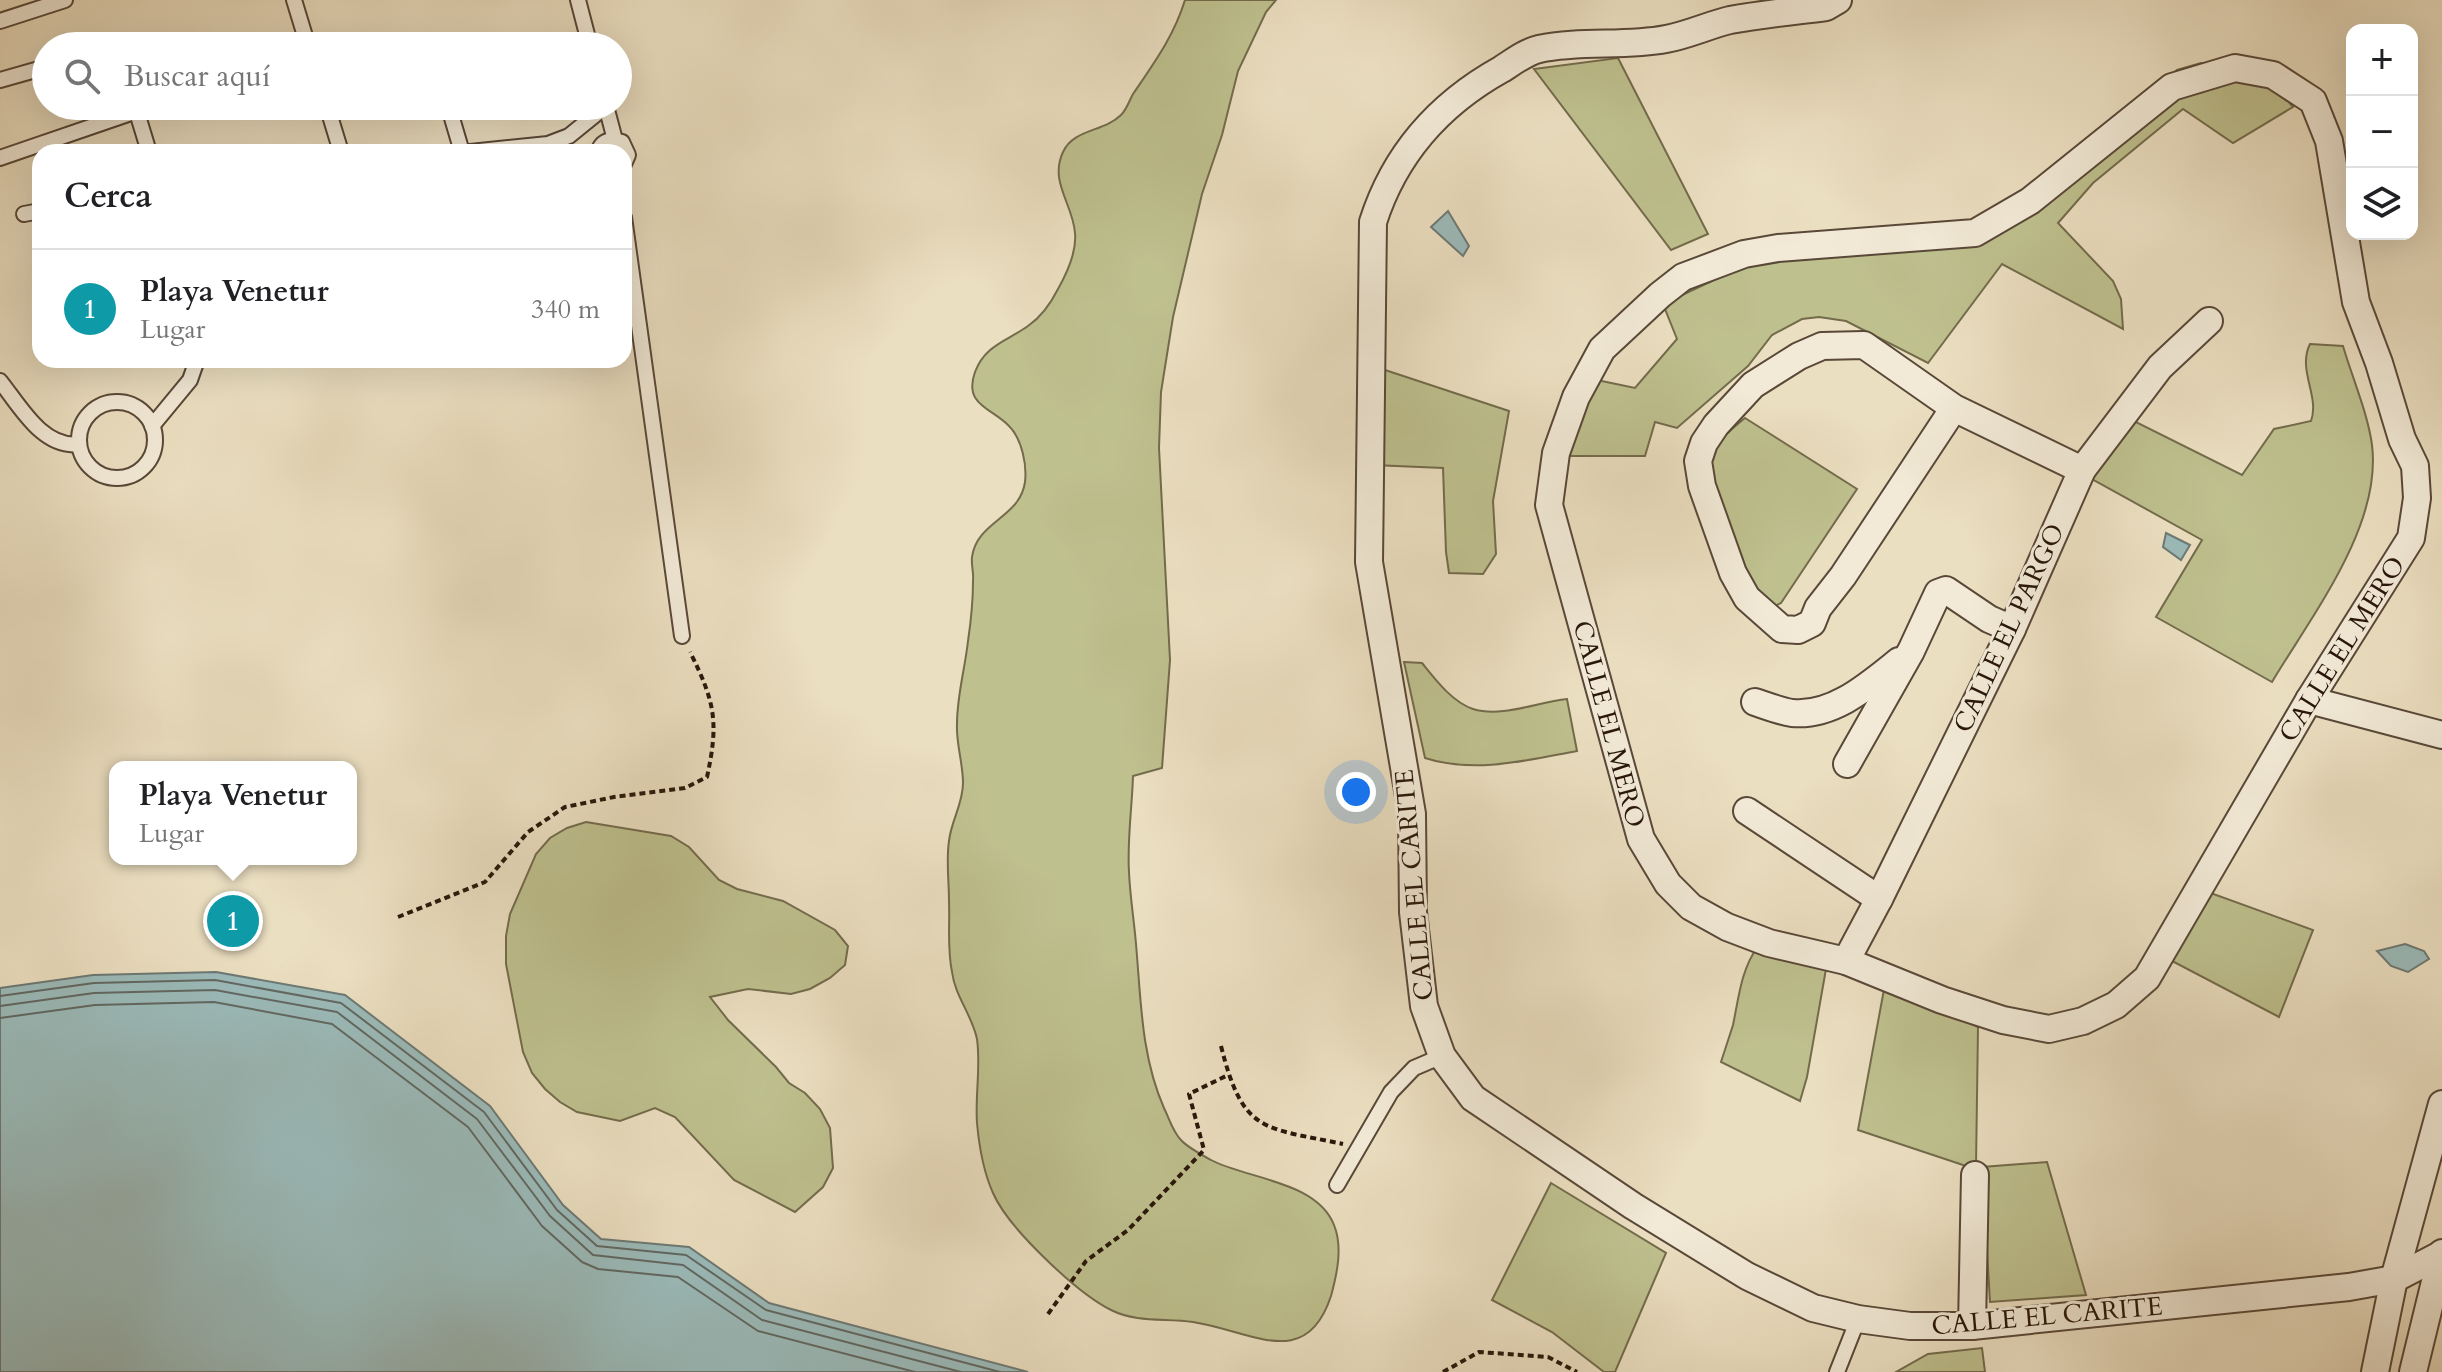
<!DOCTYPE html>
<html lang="es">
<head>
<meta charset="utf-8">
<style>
	:root { --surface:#fff; --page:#f2f2f2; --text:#202124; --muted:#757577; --line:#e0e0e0; --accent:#8f2418 }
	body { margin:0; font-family:Cardo,serif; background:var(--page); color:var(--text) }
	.controls { position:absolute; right:24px; top:24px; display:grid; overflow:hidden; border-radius:16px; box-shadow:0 8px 32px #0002 }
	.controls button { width:72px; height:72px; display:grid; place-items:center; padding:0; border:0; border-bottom:2px solid var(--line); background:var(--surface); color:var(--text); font:40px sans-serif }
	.you { position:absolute; left:1356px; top:792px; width:28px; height:28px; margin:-20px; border:6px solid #fff; border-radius:50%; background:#1a73e8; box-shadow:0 0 0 12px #1a73e833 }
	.badge { display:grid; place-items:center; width:52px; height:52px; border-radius:50%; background:var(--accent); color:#fff; font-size:26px; font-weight:700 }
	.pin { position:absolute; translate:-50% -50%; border:4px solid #fff; box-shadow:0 2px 8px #0006 }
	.popup { position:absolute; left:109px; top:761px; width:248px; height:104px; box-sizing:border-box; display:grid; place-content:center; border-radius:16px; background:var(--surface); filter:drop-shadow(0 2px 6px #0005); font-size:26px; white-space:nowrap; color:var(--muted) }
	.popup b { font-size:30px; color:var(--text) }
	.popup::after { content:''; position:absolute; left:50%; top:100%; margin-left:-16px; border:16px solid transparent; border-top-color:var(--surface) }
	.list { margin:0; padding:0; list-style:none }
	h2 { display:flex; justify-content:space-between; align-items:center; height:104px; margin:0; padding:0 32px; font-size:34px }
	h2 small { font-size:26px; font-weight:400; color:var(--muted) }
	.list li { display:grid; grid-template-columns:52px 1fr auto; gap:24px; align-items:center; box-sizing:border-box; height:120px; padding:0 32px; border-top:2px solid var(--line) }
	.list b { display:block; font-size:30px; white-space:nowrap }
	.list p { margin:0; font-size:26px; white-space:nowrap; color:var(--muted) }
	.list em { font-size:26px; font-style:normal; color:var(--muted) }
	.icon { flex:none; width:44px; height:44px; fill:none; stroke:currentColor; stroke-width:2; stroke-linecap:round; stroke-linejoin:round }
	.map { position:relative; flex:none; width:2442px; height:1372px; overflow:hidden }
	.search { position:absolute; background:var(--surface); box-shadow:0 8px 32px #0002; left:32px; top:32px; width:600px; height:88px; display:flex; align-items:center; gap:20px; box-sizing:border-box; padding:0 28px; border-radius:44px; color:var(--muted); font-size:30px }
	.panel { position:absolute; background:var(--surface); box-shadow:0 8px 32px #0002; left:32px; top:144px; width:600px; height:224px; border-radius:24px }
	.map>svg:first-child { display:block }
	.green { fill:#bec08e; stroke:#736b4c; stroke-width:2 }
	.water { fill:#9bbbba; stroke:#6d7974; stroke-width:2 }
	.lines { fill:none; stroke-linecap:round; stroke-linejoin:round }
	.shore { stroke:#626862; stroke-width:2 }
	.service-casing { stroke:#594838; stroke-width:18 }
	.minor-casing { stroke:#594838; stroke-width:30 }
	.path { stroke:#28160a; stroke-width:4; stroke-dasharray:6 4; stroke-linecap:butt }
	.service { stroke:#f2ead7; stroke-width:14 }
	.minor { stroke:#f2ead7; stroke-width:26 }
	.labels { text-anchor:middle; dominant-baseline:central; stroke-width:6; stroke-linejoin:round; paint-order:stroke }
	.street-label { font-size:26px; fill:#28160a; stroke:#f2ead7 }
</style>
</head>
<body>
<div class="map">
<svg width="2442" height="1372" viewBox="0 0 2442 1372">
	<rect width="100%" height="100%" fill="#ebdfc1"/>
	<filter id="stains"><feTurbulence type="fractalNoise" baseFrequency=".0025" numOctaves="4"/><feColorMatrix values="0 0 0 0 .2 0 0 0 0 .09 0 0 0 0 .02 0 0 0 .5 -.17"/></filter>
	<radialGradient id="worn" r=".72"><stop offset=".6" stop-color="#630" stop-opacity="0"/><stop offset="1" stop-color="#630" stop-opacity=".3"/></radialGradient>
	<!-- green -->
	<g class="green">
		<path d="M1185 0H1276L1266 12 1238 71 1222 135 1202 194 1173 317 1161 392 1159 448 1170 660 1162 768 1133 776C1132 808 1127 841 1129 872 1130 896 1134 920 1136 944 1141 1000 1141 1056 1164 1108 1169 1118 1173 1132 1181 1140 1187 1147 1202 1155 1211 1160 1247 1179 1317 1181 1334 1225 1343 1247 1337 1274 1331 1296 1306 1372 1252 1331 1193 1322 1165 1318 1137 1323 1111 1310 1077 1293 1008 1228 993 1193 984 1173 979 1145 977 1123 975 1095 981 1067 977 1039 972 1015 955 996 952 972 947 948 950 925 949 901 949 881 946 860 949 841 951 821 963 804 963 783 963 763 956 744 957 724 957 695 965 669 968 641 971 621 973 601 973 581 974 573 971 565 972 557 977 521 1020 518 1025 482 1027 465 1022 439 1009 426 992 408 963 405 975 372 985 345 1007 341 1028 326 1041 317 1051 303 1058 289 1067 273 1077 252 1075 233 1073 204 1049 182 1063 152 1073 129 1104 132 1121 115 1127 109 1129 101 1133 94 1154 63 1174 36 1185 0Z"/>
		<polygon points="1618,58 1708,234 1671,250 1534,69"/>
		<path d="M2201 63C2236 70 2270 79 2293 107L2233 143 2183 109 2093 183 2058 223 2113 281 2121 299 2123 329 2002 264 1928 363 1846 321 1819 317 1802 319 1772 335 1748 366 1677 428 1655 422 1645 456H1555L1587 378 1635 388 1677 339 1663 304 1748 264 1951 242 2104 134 2177 70Z"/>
		<path d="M2310 344 2343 346C2352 377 2368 414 2372 445 2382 526 2312 615 2272 682L2156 617 2202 540 2092 479 2126 417 2242 475 2274 429 2311 421C2320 396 2297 370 2310 344Z"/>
		<polygon points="1373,366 1509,411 1493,501 1496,554 1483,574 1449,573 1446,552 1443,468 1373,465"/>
		<path d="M1745 418 1857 489 1781 603 1771 608 1760 606 1704 474C1711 446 1723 436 1745 418Z"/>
		<path d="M1404 662 1422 663C1435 679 1452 702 1473 709 1502 718 1537 702 1567 699L1577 751C1528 760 1475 774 1425 758Z"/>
		<polygon points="586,822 671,836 689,847 719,880 737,889 783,901 835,930 848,946 845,965 830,978 810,989 791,994 748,989 710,997 728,1020 776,1067 789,1083 805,1093 820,1109 830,1128 833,1168 823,1187 795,1212 734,1180 675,1117 655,1108 620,1121 577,1112 560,1102 545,1089 532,1073 523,1052 506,964 506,936 510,914 536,854 550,838 567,828"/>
		<polygon points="2194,887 2313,930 2279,1017 2153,951"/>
		<path d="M1758 946 1826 969 1807 1077 1800 1101 1721 1062C1725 1050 1729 1037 1733 1025 1739 996 1741 970 1758 946Z"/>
		<polygon points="1885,984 1978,1027 1976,1167 1963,1165 1858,1130"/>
		<polygon points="2047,1162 2086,1295 1990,1302 1982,1167"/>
		<polygon points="1551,1183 1666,1253 1615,1372 1604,1372 1552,1332 1492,1300"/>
		<polygon points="1982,1348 1985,1372 1896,1372 1928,1354"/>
	</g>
	<!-- water -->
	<g class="water">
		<polygon points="1448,211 1469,246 1463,256 1431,227"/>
		<polygon points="2166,533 2190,545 2181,560 2163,547"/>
		<polygon points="2405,944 2424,951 2429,959 2408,972 2391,966 2377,951"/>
		<polygon points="216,972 345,995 490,1106 563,1205 601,1239 689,1247 769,1303 1028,1372 0,1372 0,988 93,975"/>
	</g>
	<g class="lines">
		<!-- shore -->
		<g class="shore">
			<polyline points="0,996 94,983 215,980 341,1003 484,1112 557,1210 597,1246 686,1255 766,1310 1000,1372"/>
			<polyline points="0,1006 94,993 215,990 337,1012 477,1119 550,1216 593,1255 683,1265 762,1320 961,1372"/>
			<polyline points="0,1018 95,1005 214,1002 332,1024 468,1127 542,1226 582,1262 598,1269 678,1277 758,1331 915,1372"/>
		</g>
		<defs>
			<g id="service">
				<polyline points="294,0 308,46"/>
				<polyline points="578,0 590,46"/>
				<polyline points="0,21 65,0"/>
				<polyline points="0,80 46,67"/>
				<polyline points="135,106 149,152"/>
				<polyline points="327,106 341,152"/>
				<polyline points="606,106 615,140"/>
				<polyline points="449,108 462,152"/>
				<polyline points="470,152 548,144 569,136 606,106"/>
				<path d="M598 152C602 140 611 139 622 142L628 155 624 164"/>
				<polyline points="0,158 137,111"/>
				<polyline points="24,214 40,211"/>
				<polyline points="624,217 682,636"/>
				<path d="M0 381C20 406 43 449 79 444"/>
				<circle cx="117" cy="440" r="38"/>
				<polyline points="152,426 190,380 197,360"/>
				<polyline points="1337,1185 1391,1092 1414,1068 1442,1056"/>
				<polyline points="1837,1372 1858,1319"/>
			</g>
			<g id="minor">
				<path d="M1838 0 1826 7C1795 11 1762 14 1730 20 1709 25 1688 35 1666 39 1625 47 1581 40 1539 49 1526 52 1513 62 1502 69 1439 104 1395 153 1373 222L1369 562 1412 814 1413 912 1424 1006 1442 1056 1473 1098 1633 1206 1747 1276 1813 1308 1858 1319 1910 1326H1972L2349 1287 2394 1279 2442 1254"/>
				<polygon points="2235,68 2273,75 2313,101 2329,141 2356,302 2379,363 2402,439 2415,466 2417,498 2411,538 2309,700 2147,978 2116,1005 2083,1021 2049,1029 2003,1020 1942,1000 1846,961 1769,943 1727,927 1691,907 1668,884 1641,839 1549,505 1556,453 1576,397 1602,349 1660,295 1683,277 1744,254 1778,248 1975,233 2030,201 2172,87"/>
				<polyline points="1954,408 1843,576 1818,608 1812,623 1798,630 1782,629 1747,598 1733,573 1702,486 1698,461 1704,443 1716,425 1753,385 1799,356 1822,346 1864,345 1954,408 2082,470"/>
				<polyline points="2309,700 2442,735"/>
				<path d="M1755 702C1767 706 1780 711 1792 713 1833 717 1869 685 1899 661"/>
				<polyline points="1847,764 1911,651 1938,593 1946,590 1989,619 2012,629"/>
				<polyline points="1747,811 1879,899"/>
				<polyline points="1846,961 1879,899 2012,629 2082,470 2160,367 2209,321"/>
				<polyline points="1972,1326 1975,1175"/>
				<polyline points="2375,1372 2394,1279 2442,1104"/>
				<polyline points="2413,1372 2442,1253"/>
			</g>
		</defs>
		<!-- service casing -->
		<use href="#service" class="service-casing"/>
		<!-- minor casing -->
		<use href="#minor" class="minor-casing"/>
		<!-- path -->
		<g class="path">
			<path d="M398 917 485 882 528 832 565 807 614 797 685 788 707 777C719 722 715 702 690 652"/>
			<path d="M1221 1046C1243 1134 1263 1127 1343 1144"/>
			<polyline points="1048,1314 1086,1261 1128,1230 1204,1150 1189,1094 1228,1075"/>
			<polyline points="1443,1372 1479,1352 1548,1357 1577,1372"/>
		</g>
		<!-- service -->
		<use href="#service" class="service"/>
		<!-- minor -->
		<use href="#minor" class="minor"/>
	</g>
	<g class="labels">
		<!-- street labels -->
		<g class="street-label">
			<text transform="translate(2009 628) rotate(-65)">CALLE EL PARGO</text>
			<text transform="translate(2342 649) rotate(-58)">CALLE EL MERO</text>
			<text transform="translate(1609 724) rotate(75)">CALLE EL MERO</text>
			<text transform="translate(1414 885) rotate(-95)">CALLE EL CARITE</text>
			<text transform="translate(2047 1316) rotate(-5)">CALLE EL CARITE</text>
		</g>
	</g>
	<rect width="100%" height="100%" filter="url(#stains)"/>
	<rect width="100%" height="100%" fill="url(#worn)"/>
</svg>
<div class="controls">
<button>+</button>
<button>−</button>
<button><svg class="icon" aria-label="layers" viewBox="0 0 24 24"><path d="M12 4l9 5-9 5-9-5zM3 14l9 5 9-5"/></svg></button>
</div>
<div class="you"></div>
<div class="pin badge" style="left:233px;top:921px;background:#0f9aa8">1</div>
<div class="popup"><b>Playa Venetur</b>Lugar</div>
<div class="search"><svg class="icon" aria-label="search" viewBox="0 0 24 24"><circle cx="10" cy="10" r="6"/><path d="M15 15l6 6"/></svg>Buscar aquí</div>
<section class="panel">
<h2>Cerca<small></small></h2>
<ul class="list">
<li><span class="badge" style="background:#0f9aa8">1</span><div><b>Playa Venetur</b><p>Lugar</p></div><em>340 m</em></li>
</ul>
</section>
</div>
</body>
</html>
